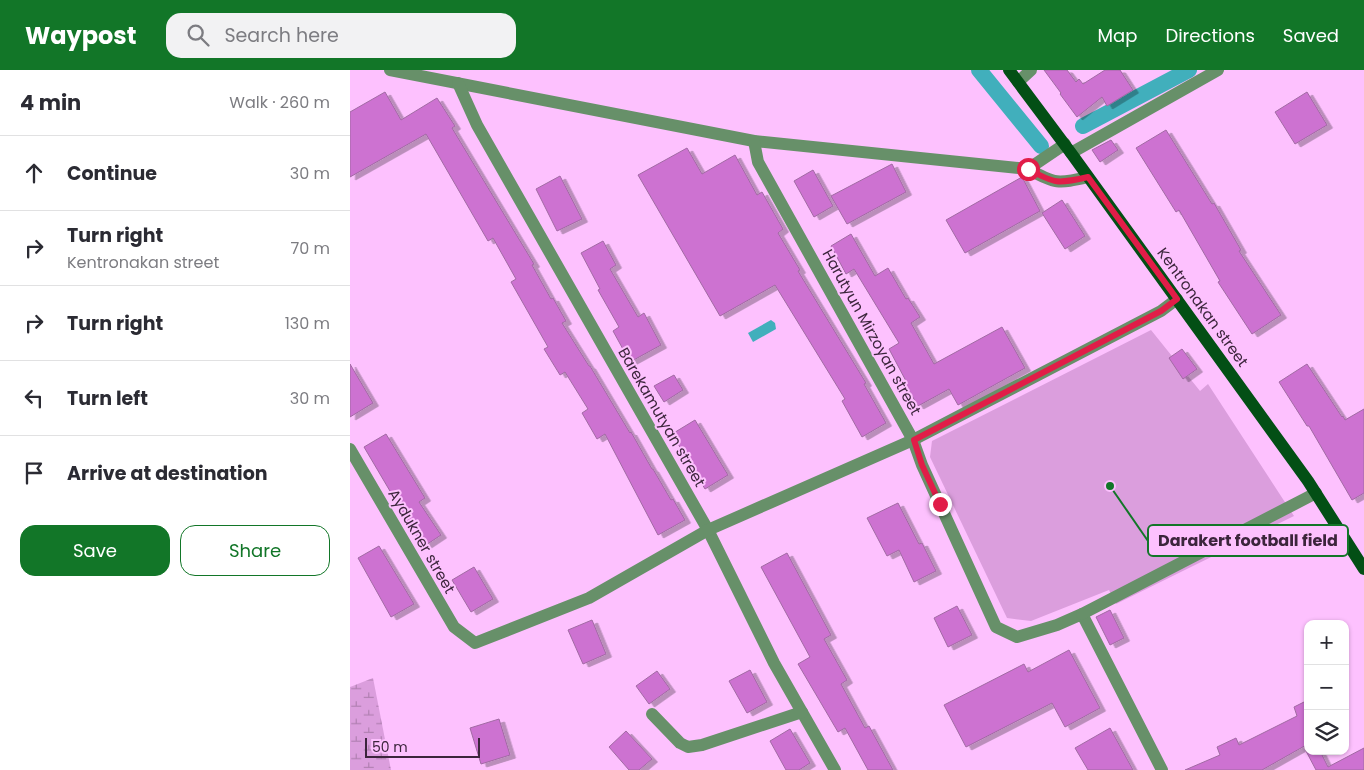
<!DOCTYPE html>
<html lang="en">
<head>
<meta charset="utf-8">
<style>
	:root { --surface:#fff; --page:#f2f2f3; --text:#2b2b33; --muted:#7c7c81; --line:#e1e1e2; --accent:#127628 }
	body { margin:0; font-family:Poppins,sans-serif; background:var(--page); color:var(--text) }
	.controls { position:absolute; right:15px; bottom:15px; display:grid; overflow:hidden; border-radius:10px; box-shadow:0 1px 4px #0004 }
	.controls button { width:45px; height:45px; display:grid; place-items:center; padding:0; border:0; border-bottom:1px solid var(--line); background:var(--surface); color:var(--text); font:25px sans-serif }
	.scale { position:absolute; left:15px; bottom:12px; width:115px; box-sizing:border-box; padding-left:5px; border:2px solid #3c253c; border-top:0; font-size:14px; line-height:18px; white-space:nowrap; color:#3c253c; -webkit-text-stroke:4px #fdc1fe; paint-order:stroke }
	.stop { position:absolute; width:15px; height:15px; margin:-11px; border:4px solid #e11d48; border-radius:50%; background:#fff }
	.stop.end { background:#e11d48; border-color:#fff; box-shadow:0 1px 5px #0008 }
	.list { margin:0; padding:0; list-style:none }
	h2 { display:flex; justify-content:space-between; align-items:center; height:65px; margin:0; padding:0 20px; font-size:21px }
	h2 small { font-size:16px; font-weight:400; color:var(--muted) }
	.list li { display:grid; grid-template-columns:32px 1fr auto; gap:15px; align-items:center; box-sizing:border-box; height:75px; padding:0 20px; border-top:1px solid var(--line) }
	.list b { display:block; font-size:19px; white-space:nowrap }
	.list p { margin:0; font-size:16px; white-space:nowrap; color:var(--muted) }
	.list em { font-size:16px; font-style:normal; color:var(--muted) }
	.actions { display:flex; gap:10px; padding:15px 20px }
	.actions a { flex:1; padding:11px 0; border:1px solid var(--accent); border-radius:15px; text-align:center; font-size:18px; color:var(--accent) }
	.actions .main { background:var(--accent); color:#fff }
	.icon { flex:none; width:28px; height:28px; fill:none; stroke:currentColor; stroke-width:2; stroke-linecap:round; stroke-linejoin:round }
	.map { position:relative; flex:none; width:1014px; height:700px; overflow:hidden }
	header { display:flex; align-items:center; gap:30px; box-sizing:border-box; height:70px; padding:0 25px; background:var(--accent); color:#fff }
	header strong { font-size:24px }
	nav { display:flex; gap:28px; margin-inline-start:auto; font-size:18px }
	.search { width:350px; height:45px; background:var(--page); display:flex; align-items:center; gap:12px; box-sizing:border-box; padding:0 18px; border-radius:15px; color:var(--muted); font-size:19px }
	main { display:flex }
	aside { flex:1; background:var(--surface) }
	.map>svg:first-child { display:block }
	.green { fill:#db9edd }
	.wetland { fill:url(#wetland-marsh) }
	.water { fill:#41afbc }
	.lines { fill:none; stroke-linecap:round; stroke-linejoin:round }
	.canal { stroke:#41afbc; stroke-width:16 }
	.building { fill:#cd72d1; stroke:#a16aa3; filter:url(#shadow) }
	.minor { stroke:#679069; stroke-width:12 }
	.major { stroke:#034f15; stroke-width:12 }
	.route { stroke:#e11d48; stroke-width:6 }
	.labels { text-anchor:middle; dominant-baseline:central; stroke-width:4; stroke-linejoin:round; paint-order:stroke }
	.street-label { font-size:15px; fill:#3c253c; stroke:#fdc1fe }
	.leader { fill:none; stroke:#127628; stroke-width:2 }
	.callout-dot { fill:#127628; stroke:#fdc1fe; stroke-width:2 }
	.callout { fill:#fdc1fe; stroke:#127628; stroke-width:2 }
	.callout-label { font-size:16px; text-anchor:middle; font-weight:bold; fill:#3c253c }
</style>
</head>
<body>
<header>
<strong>Waypost</strong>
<div class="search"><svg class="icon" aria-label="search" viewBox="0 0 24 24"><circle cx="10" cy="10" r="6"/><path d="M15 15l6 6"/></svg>Search here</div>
<nav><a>Map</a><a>Directions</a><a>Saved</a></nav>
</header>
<main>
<aside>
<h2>4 min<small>Walk · 260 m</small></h2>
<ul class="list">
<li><svg class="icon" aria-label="ahead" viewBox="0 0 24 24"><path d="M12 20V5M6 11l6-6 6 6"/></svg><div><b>Continue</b></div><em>30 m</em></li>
<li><svg class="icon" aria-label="right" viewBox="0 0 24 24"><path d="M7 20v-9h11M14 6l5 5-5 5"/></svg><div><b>Turn right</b><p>Kentronakan street</p></div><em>70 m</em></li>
<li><svg class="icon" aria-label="right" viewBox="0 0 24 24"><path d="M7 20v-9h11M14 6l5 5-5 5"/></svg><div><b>Turn right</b></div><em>130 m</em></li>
<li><svg class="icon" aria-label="left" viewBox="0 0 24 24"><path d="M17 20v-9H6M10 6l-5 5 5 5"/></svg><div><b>Turn left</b></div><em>30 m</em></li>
<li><svg class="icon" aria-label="arrive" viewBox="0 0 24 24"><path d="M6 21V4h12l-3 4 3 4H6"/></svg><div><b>Arrive at destination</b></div></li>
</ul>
<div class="actions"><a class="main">Save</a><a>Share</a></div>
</aside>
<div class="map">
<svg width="1014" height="700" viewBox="0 0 1014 700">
	<defs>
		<pattern id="wetland-marsh" width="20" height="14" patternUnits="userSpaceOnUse" patternTransform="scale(1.25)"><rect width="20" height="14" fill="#db9edd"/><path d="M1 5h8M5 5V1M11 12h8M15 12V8" fill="none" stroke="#b381b4"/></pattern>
		<filter id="shadow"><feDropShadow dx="5.5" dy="3" stdDeviation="0" flood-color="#0004"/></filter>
	</defs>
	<rect width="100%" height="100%" fill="#fdc1fe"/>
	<!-- green -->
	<polygon class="green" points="801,260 850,321 858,314 944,446 766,534 759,520 681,551 657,548 580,387 582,371"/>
	<!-- wetland -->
	<polygon class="wetland" points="23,608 41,700 0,700 0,617"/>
	<!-- water -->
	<polygon class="water" points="421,250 425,253 426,259 403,272 398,263"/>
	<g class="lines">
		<!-- canal -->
		<g class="canal">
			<polyline points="629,0 691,76"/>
			<polyline points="733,56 839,0"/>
		</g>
	</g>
	<!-- building -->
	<g class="building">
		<polygon points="694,0 717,0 726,12 729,9 733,14 755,0 770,0 783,20 757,36 752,27 727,47 710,24 711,23"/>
		<polygon points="35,22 51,50 87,28 105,56 102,58 184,194 182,195 201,229 203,228 216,251 212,253 239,296 240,296 280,363 281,362 302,399 303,399 321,430 323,429 335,450 308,465 255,364 247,369 232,343 238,339 215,302 210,305 194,279 198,277 161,212 166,209 143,168 138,171 76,64 0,107 0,42"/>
		<polygon points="957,22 977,55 945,74 925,42"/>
		<polygon points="816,60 862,134 864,133 891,180 889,181 931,245 902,264 868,212 870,211 829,140 826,142 786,78"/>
		<polygon points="761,70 768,80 750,92 742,80"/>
		<polygon points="337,78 352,104 385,85 407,125 412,122 433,159 428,163 450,200 448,201 516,313 514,314 536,353 512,367 492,331 495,329 425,215 370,246 288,105"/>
		<polygon points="542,94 556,122 497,154 481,126"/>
		<polygon points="463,100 483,136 464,147 444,111"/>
		<polygon points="210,106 232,149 207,161 186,119"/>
		<polygon points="672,107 690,141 615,183 596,150"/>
		<polygon points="712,130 735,166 715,179 692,143"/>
		<polygon points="501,164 525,206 538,198 556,229 558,228 570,247 561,253 584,294 652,257 675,298 608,335 599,319 568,336 554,312 556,311 539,279 549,273 504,199 496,204 481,176"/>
		<polygon points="253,171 266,195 260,199 288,247 294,243 311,275 280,292 263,261 269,257 248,220 250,219 231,183"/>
		<polygon points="832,279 847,299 833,309 819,288"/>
		<polygon points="0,294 23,333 0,347"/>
		<polygon points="957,294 992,347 993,346 995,350 1014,339 1014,423 1002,430 959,356 957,356 929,312"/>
		<polygon points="324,305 333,320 314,332 304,316"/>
		<polygon points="345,350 378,405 355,419 322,364"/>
		<polygon points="36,364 75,428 69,432 91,465 73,477 14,377"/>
		<polygon points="548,433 569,474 572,473 586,501 564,512 549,480 537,486 517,448"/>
		<polygon points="29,476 64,534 41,547 8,488"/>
		<polygon points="437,483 481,565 474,569 497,610 491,614 515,658 519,656 543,700 518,700 495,658 488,662 448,594 460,587 411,497"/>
		<polygon points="124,497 143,529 121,542 102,510"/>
		<polygon points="607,536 622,565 598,577 584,548"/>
		<polygon points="760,540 774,568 760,575 746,547"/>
		<polygon points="242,550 256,584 233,594 218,560"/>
		<polygon points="719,580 750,638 715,657 702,633 616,677 594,635 674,594 678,602"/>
		<polygon points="400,600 417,632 397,643 379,611"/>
		<polygon points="307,601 320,619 299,634 286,616"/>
		<polygon points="958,630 958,674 912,700 835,700 870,685 867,677 886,668 889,675 947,646 944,637"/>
		<polygon points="149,649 160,685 131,694 120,658"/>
		<polygon points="760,658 783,700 738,700 725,678"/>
		<polygon points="440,659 460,693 449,700 436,700 420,671"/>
		<polygon points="276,661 302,689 289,700 279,700 259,677"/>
		<polygon points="1014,678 1014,700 966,700 956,681 970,681 978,697"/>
	</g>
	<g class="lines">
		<!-- minor -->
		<g class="minor">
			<path d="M40 0 404 71 678 99C705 114 708 114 738 107"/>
			<polyline points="668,12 681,0"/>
			<polyline points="108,13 127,55 358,460 424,593 485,700"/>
			<polyline points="404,71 408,92 563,370 572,395 646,557 667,567 707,555 732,544 812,700"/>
			<polyline points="721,83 868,0"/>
			<polyline points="678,99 715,74"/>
			<polyline points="0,379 104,557 125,573 239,528 358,460 563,370 811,241 827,229"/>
			<polyline points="732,544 966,423"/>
			<polyline points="302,644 330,673 338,677 352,675 452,642"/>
		</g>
		<!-- major -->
		<polyline class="major" points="659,0 721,83 958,411 1014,499"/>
	</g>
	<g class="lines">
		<!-- route -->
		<path class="route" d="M590 434 572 395 564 370 811 241 827 229 738 107C708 114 705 114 678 99"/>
	</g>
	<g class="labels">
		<!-- street labels -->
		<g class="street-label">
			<text transform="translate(853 237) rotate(54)">Kentronakan street</text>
			<text transform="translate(522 262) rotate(61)">Harutyun Mirzoyan street</text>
			<text transform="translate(312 347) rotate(60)">Barekamutyan street</text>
			<text transform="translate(72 471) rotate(60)">Aydukner street</text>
		</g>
	</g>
	<!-- callouts -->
	<path class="leader" d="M760 416L798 471"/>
	<circle class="callout-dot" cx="760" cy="416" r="5"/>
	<rect class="callout" x="798" y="455" width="200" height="31" rx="5"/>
	<g class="callout-label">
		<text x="898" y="476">Darakert football field</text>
	</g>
</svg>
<div class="controls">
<button>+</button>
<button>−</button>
<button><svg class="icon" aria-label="layers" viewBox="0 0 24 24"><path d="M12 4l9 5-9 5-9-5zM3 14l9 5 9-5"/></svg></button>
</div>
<div class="scale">50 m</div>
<div class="stop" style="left:678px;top:99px"></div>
<div class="stop end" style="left:590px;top:434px"></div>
</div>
</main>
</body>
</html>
